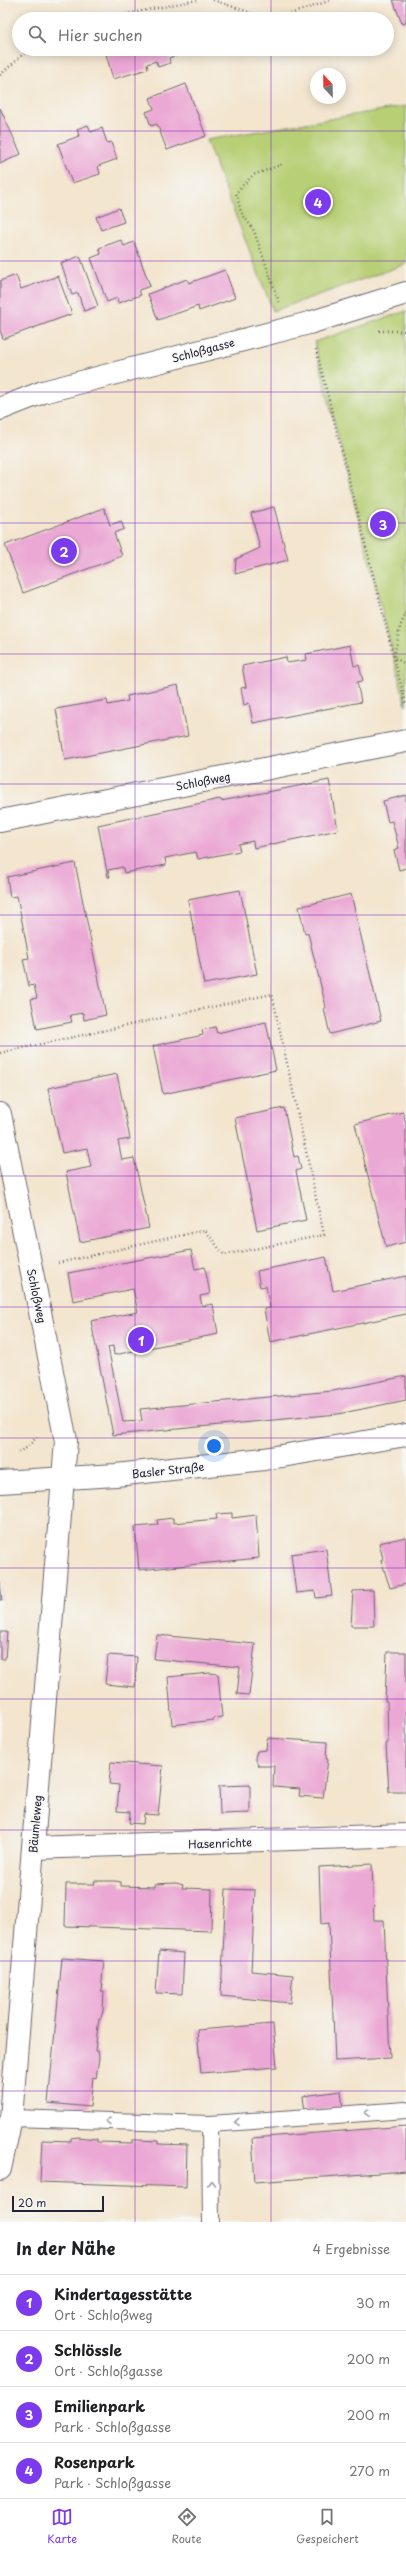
<!DOCTYPE html>
<html lang="de">
<head>
<meta charset="utf-8">
<style>
	:root { --surface:#fff; --page:#f2f2f2; --text:#202124; --muted:#757577; --line:#e0e0e0; --accent:#7c3aed }
	body { margin:0; font-family:"Playpen Sans",sans-serif; background:var(--page); color:var(--text) }
	.compass { position:absolute; left:310px; top:68px; width:36px; height:36px; border-radius:50%; background:var(--surface); box-shadow:0 2px 10px #0003; rotate:338deg }
	.scale { position:absolute; left:12px; bottom:10px; width:92px; box-sizing:border-box; padding-left:4px; border:2px solid #22223b; border-top:0; font-size:11px; line-height:14px; white-space:nowrap; color:#22223b; -webkit-text-stroke:3px #f6f6f2; paint-order:stroke }
	.you { position:absolute; left:214px; top:1446px; width:14px; height:14px; margin:-10px; border:3px solid #fff; border-radius:50%; background:#1a73e8; box-shadow:0 0 0 6px #1a73e833 }
	.badge { display:grid; place-items:center; width:26px; height:26px; border-radius:50%; background:var(--accent); color:#fff; font-size:13px; font-weight:700 }
	.pin { position:absolute; translate:-50% -50%; border:2px solid #fff; box-shadow:0 1px 4px #0006 }
	.list { margin:0; padding:0; list-style:none }
	h2 { display:flex; justify-content:space-between; align-items:center; height:52px; margin:0; padding:0 16px; font-size:17px }
	h2 small { font-size:13px; font-weight:400; color:var(--muted) }
	.list li { display:grid; grid-template-columns:26px 1fr auto; gap:12px; align-items:center; box-sizing:border-box; height:56px; padding:0 16px; border-top:1px solid var(--line) }
	.list b { display:block; font-size:15px; white-space:nowrap }
	.list p { margin:0; font-size:13px; white-space:nowrap; color:var(--muted) }
	.list em { font-size:13px; font-style:normal; color:var(--muted) }
	.icon { flex:none; width:22px; height:22px; fill:none; stroke:currentColor; stroke-width:2; stroke-linecap:round; stroke-linejoin:round }
	.map { position:relative; flex:none; width:406px; height:2222px; overflow:hidden }
	.search { position:absolute; background:var(--surface); box-shadow:0 2px 10px #0003; left:12px; right:12px; top:12px; height:44px; display:flex; align-items:center; gap:10px; box-sizing:border-box; padding:0 14px; border-radius:22px; color:var(--muted); font-size:15px }
	.sheet { height:276px; background:var(--surface) }
	nav { display:flex; justify-content:space-around; align-items:center; box-sizing:border-box; height:56px; border-top:1px solid var(--line); background:var(--surface); font-size:11px; color:var(--muted) }
	nav a { display:grid; justify-items:center; gap:2px }
	nav .on { color:var(--accent) }
	.map>svg:first-child { display:block }
	.green { fill:#b7cf75; stroke:#6c7858 }
	.building { fill:#eba8d4 }
	.lines { fill:none; stroke-linecap:round; stroke-linejoin:round }
	.lane-casing { stroke:#6b666e; stroke-width:18 }
	.street-casing { stroke:#6b666e; stroke-width:24 }
	.primary-casing { stroke:#6b666e; stroke-width:24 }
	.path { stroke:#6b666e; stroke-width:2.5; stroke-dasharray:1 3; stroke-linecap:butt }
	.lane { stroke:#fff; stroke-width:16 }
	.street { stroke:#fff; stroke-width:22 }
	.primary { stroke:#fff; stroke-width:22 }
	.oneway { stroke:#9c9ca7 }
	.grid { fill:none; stroke:#7b2cbf; stroke-width:1; stroke-opacity:0.55 }
	.labels { text-anchor:middle; dominant-baseline:central; stroke-width:3; stroke-linejoin:round; paint-order:stroke }
	.street-label { font-size:11px; fill:#22223b; stroke:#f6f6f2 }
</style>
</head>
<body>
<div class="map">
<svg width="406" height="2222" viewBox="0 0 406 2222">
	<rect width="100%" height="100%" fill="#f6f6f2"/>
	<filter id="ink" filterUnits="userSpaceOnUse"><feTurbulence type="fractalNoise" baseFrequency=".025" numOctaves="2"/><feDisplacementMap in="SourceGraphic" scale="8" xChannelSelector="R" yChannelSelector="G"/><feConvolveMatrix kernelMatrix="1 2 1 2 8 2 1 2 1" color-interpolation-filters="sRGB"/></filter>
	<filter id="wash" filterUnits="userSpaceOnUse"><feTurbulence type="fractalNoise" baseFrequency=".012" numOctaves="4" result="noise"/><feDisplacementMap in="SourceGraphic" scale="16" xChannelSelector="R" yChannelSelector="G"/><feGaussianBlur stdDeviation="0.9" result="paint"/><feColorMatrix in="noise" values="0 0 0 0 0 0 0 0 0 0 0 0 0 0 0 0 0 1.4 0 .05"/><feComposite in="paint" operator="in"/></filter>
	<g filter="url(#wash)">
		<rect width="100%" height="100%" fill="#f3e5ce"/>
		<!-- green -->
		<g class="green">
			<polygon points="406,106 406,264 273,311 206,140"/>
			<polygon points="406,311 406,706 314,342"/>
		</g>
		<g id="blocks">
			<!-- building -->
			<g class="building">
				<polygon points="393,0 406,0 406,23 402,24"/>
				<polygon points="117,49 191,49 191,51 169,58 170,63 158,67 156,61 147,64 148,69 113,79 106,54 118,51"/>
				<polygon points="186,84 206,136 167,150 157,124 151,126 146,112 154,109 150,98"/>
				<polygon points="0,108 21,154 0,164"/>
				<polygon points="88,125 91,132 102,128 107,143 111,142 117,159 98,166 100,174 72,183 58,144 79,136 77,129"/>
				<polygon points="119,208 124,222 101,230 96,217"/>
				<polygon points="121,240 124,246 134,242 150,286 139,290 141,295 118,303 117,298 107,302 91,258 101,254 99,248"/>
				<polygon points="80,256 98,306 84,311 78,293 72,295 61,263"/>
				<polygon points="225,270 235,298 199,311 198,306 158,320 148,294 187,279 189,283"/>
				<polygon points="16,275 21,289 58,276 72,314 3,339 0,330 0,281"/>
				<polygon points="274,507 288,560 235,574 236,559 260,548 251,513"/>
				<polygon points="104,508 110,525 121,521 124,529 114,533 122,556 23,593 5,545"/>
				<polygon points="350,645 354,666 359,665 363,681 357,682 361,702 253,723 249,703 244,705 241,688 246,687 242,666 286,657 287,663 307,660 306,654"/>
				<polygon points="178,685 188,736 65,760 56,709 107,700 108,705 128,701 127,696"/>
				<polygon points="329,780 338,830 254,848 253,841 238,844 240,851 198,859 196,852 165,858 166,865 124,873 123,867 108,870 110,877 108,877 98,825 220,799 221,801"/>
				<polygon points="406,795 406,868 399,870 394,850 399,848 392,821 388,822 383,801"/>
				<polygon points="75,863 106,1015 84,1020 83,1013 70,1015 72,1022 37,1029 31,999 37,998 34,985 29,986 23,959 29,958 26,942 17,896 10,897 7,877"/>
				<polygon points="240,890 257,974 204,984 188,900"/>
				<polygon points="351,894 381,1021 330,1034 324,1009 326,1007 308,933 305,934 299,907"/>
				<polygon points="266,1022 276,1070 163,1094 153,1046 203,1035 202,1030 215,1027 217,1033"/>
				<polygon points="117,1074 130,1139 118,1141 122,1160 134,1158 149,1228 80,1242 66,1172 91,1167 87,1148 62,1153 48,1088"/>
				<polygon points="284,1108 294,1157 298,1156 301,1169 296,1171 306,1220 257,1230 235,1118"/>
				<polygon points="403,1112 406,1124 406,1242 386,1247 355,1124"/>
				<polygon points="191,1250 195,1269 205,1267 210,1294 200,1296 202,1306 213,1304 218,1334 114,1355 113,1346 108,1347 123,1422 142,1421 140,1409 333,1391 406,1376 406,1400 338,1414 113,1435 91,1321 138,1312 133,1289 73,1301 68,1273"/>
				<polygon points="326,1257 333,1291 406,1276 406,1314 270,1342 264,1309 270,1308 266,1286 260,1287 257,1271"/>
				<polygon points="232,1513 232,1518 256,1515 259,1558 139,1570 135,1527 158,1525 157,1520 173,1518 173,1523 217,1519 216,1514"/>
				<polygon points="406,1537 406,1584 390,1588 381,1560 383,1559 379,1543"/>
				<polygon points="326,1549 332,1596 316,1598 315,1591 296,1593 291,1554"/>
				<polygon points="0,1583 2,1600 0,1600"/>
				<polygon points="373,1590 374,1626 351,1626 353,1591"/>
				<polygon points="0,1632 7,1632 5,1659 0,1659"/>
				<polygon points="157,1635 255,1644 249,1695 237,1694 240,1667 154,1659"/>
				<polygon points="387,1652 406,1652 406,1792 389,1792 386,1744 388,1743 387,1701 385,1701"/>
				<polygon points="108,1655 137,1657 135,1687 105,1684"/>
				<polygon points="210,1673 218,1674 222,1717 214,1718 214,1720 172,1725 168,1677"/>
				<polygon points="267,1738 327,1742 326,1759 328,1759 323,1798 299,1796 300,1789 273,1787 274,1766 259,1766 255,1758 257,1751 266,1750"/>
				<polygon points="111,1762 163,1766 158,1815 144,1814 143,1824 129,1823 130,1812 117,1811 119,1785 109,1784"/>
				<polygon points="250,1785 250,1813 220,1814 219,1786"/>
				<polygon points="372,1864 374,1920 384,1920 390,2058 335,2061 329,1923 321,1924 319,1867"/>
				<polygon points="94,1881 115,1881 121,1882 121,1886 155,1887 155,1884 176,1883 183,1885 182,1888 212,1889 211,1931 65,1926 66,1884 95,1884"/>
				<polygon points="226,1889 255,1890 251,1971 293,1975 290,2003 221,1996"/>
				<polygon points="159,1951 184,1953 182,1994 156,1993"/>
				<polygon points="62,1958 104,1961 101,1991 104,1991 103,2011 101,2018 99,2018 95,2051 98,2051 99,2058 96,2078 93,2077 90,2107 48,2103"/>
				<polygon points="273,2024 277,2067 201,2073 197,2030"/>
				<polygon points="341,2091 343,2107 305,2112 303,2096"/>
				<polygon points="406,2126 406,2171 255,2182 252,2138"/>
				<polygon points="78,2137 97,2139 97,2142 132,2143 132,2140 139,2140 158,2141 158,2144 187,2145 186,2187 40,2182 42,2140 71,2141 71,2138"/>
			</g>
		</g>
	</g>
	<g filter="url(#ink)">
		<use href="#blocks" fill-opacity="0" stroke="#6b666e" stroke-width="1"/>
		<g class="lines">
			<defs>
				<g id="lane">
					<polyline points="11,2118 210,2124 406,2110"/>
					<polyline points="210,2124 211,2222"/>
				</g>
				<g id="street">
					<polyline points="0,409 43,392 309,323 406,293"/>
					<polyline points="0,821 406,741"/>
					<polyline points="0,1114 66,1441 11,2118 0,2169"/>
					<polyline points="33,1848 406,1835"/>
				</g>
				<polyline id="primary" points="0,1482 116,1475 264,1459 406,1435"/>
			</defs>
			<!-- lane casing -->
			<use href="#lane" class="lane-casing"/>
			<!-- street casing -->
			<use href="#street" class="street-casing"/>
			<!-- primary casing -->
			<use href="#primary" class="primary-casing"/>
			<!-- path -->
			<g class="path">
				<polyline points="213,0 269,19"/>
				<polyline points="102,19 197,0"/>
				<polyline points="275,19 332,0"/>
				<polyline points="0,75 29,49"/>
				<polyline points="279,302 254,231 241,212 236,193 253,175 283,164"/>
				<polyline points="379,331 406,331"/>
				<polyline points="316,349 406,705"/>
				<polyline points="406,613 400,627 394,658 406,664"/>
				<polyline points="0,1053 272,994 324,1235 224,1255 205,1230 58,1263"/>
				<polyline points="18,1452 26,1448 37,1437"/>
			</g>
			<!-- lane -->
			<use href="#lane" class="lane"/>
			<!-- street -->
			<use href="#street" class="street"/>
			<!-- primary -->
			<use href="#primary" class="primary"/>
		</g>
		<!-- one-way arrows -->
		<defs><path id="oneway-chevron" d="M-2-3.5L2.5 0L-2 3.5" fill="none" stroke-width="1.6" stroke-linecap="round" stroke-linejoin="round"/></defs>
		<g class="oneway">
			<use href="#oneway-chevron" transform="translate(367 2113) rotate(176)"/>
			<use href="#oneway-chevron" transform="translate(108 2121) rotate(-178)"/>
			<use href="#oneway-chevron" transform="translate(237 2122) rotate(176)"/>
			<use href="#oneway-chevron" transform="translate(211 2183) rotate(-90)"/>
		</g>
	</g>
	<!-- grid -->
	<path class="grid" d="M135 0V19M271 0V19M135 49V2222M271 49V2222M0 131H406M0 261H406M0 392H406M0 523H406M0 654H406M0 784H406M0 915H406M0 1046H406M0 1176H406M0 1307H406M0 1438H406M0 1568H406M0 1699H406M0 1830H406M0 1961H406M0 2091H406"/>
	<g class="labels">
		<!-- street labels -->
		<g class="street-label">
			<text transform="translate(203 350) rotate(-15)">Schloßgasse</text>
			<text transform="translate(203 781) rotate(-11)">Schloßweg</text>
			<text transform="translate(37 1296) rotate(78)">Schloßweg</text>
			<text transform="translate(168 1470) rotate(-6)">Basler Straße</text>
			<text transform="translate(35 1824) rotate(-85)">Bäumleweg</text>
			<text transform="translate(220 1843) rotate(-2)">Hasenrichte</text>
		</g>
	</g>
</svg>
<svg class="compass" viewBox="-18 -18 36 36"><path d="M0-13l5 13h-10z" fill="#e53935"/><path d="M0 13l5-13h-10z" fill="#757577"/></svg>
<div class="scale">20 m</div>
<div class="you"></div>
<div class="pin badge" style="left:141px;top:1340px">1</div>
<div class="pin badge" style="left:64px;top:551px">2</div>
<div class="pin badge" style="left:383px;top:524px">3</div>
<div class="pin badge" style="left:318px;top:202px">4</div>
<div class="search"><svg class="icon" aria-label="search" viewBox="0 0 24 24"><circle cx="10" cy="10" r="6"/><path d="M15 15l6 6"/></svg>Hier suchen</div>
</div>
<section class="sheet">
<h2>In der Nähe<small>4 Ergebnisse</small></h2>
<ul class="list">
<li><span class="badge">1</span><div><b>Kindertagesstätte</b><p>Ort · Schloßweg</p></div><em>30 m</em></li>
<li><span class="badge">2</span><div><b>Schlössle</b><p>Ort · Schloßgasse</p></div><em>200 m</em></li>
<li><span class="badge">3</span><div><b>Emilienpark</b><p>Park · Schloßgasse</p></div><em>200 m</em></li>
<li><span class="badge">4</span><div><b>Rosenpark</b><p>Park · Schloßgasse</p></div><em>270 m</em></li>
</ul>
</section>
<nav>
<a class="on"><svg class="icon" aria-label="map" viewBox="0 0 24 24"><path d="M3 6l6-2 6 2 6-2v14l-6 2-6-2-6 2zM9 4v14M15 6v14"/></svg>Karte</a>
<a><svg class="icon" aria-label="directions" viewBox="0 0 24 24"><path d="M12 3l9 9-9 9-9-9zM9 14v-3h6M13 9l2 2-2 2"/></svg>Route</a>
<a><svg class="icon" aria-label="saved" viewBox="0 0 24 24"><path d="M7 4h10v16l-5-4-5 4z"/></svg>Gespeichert</a>
</nav>
</body>
</html>
